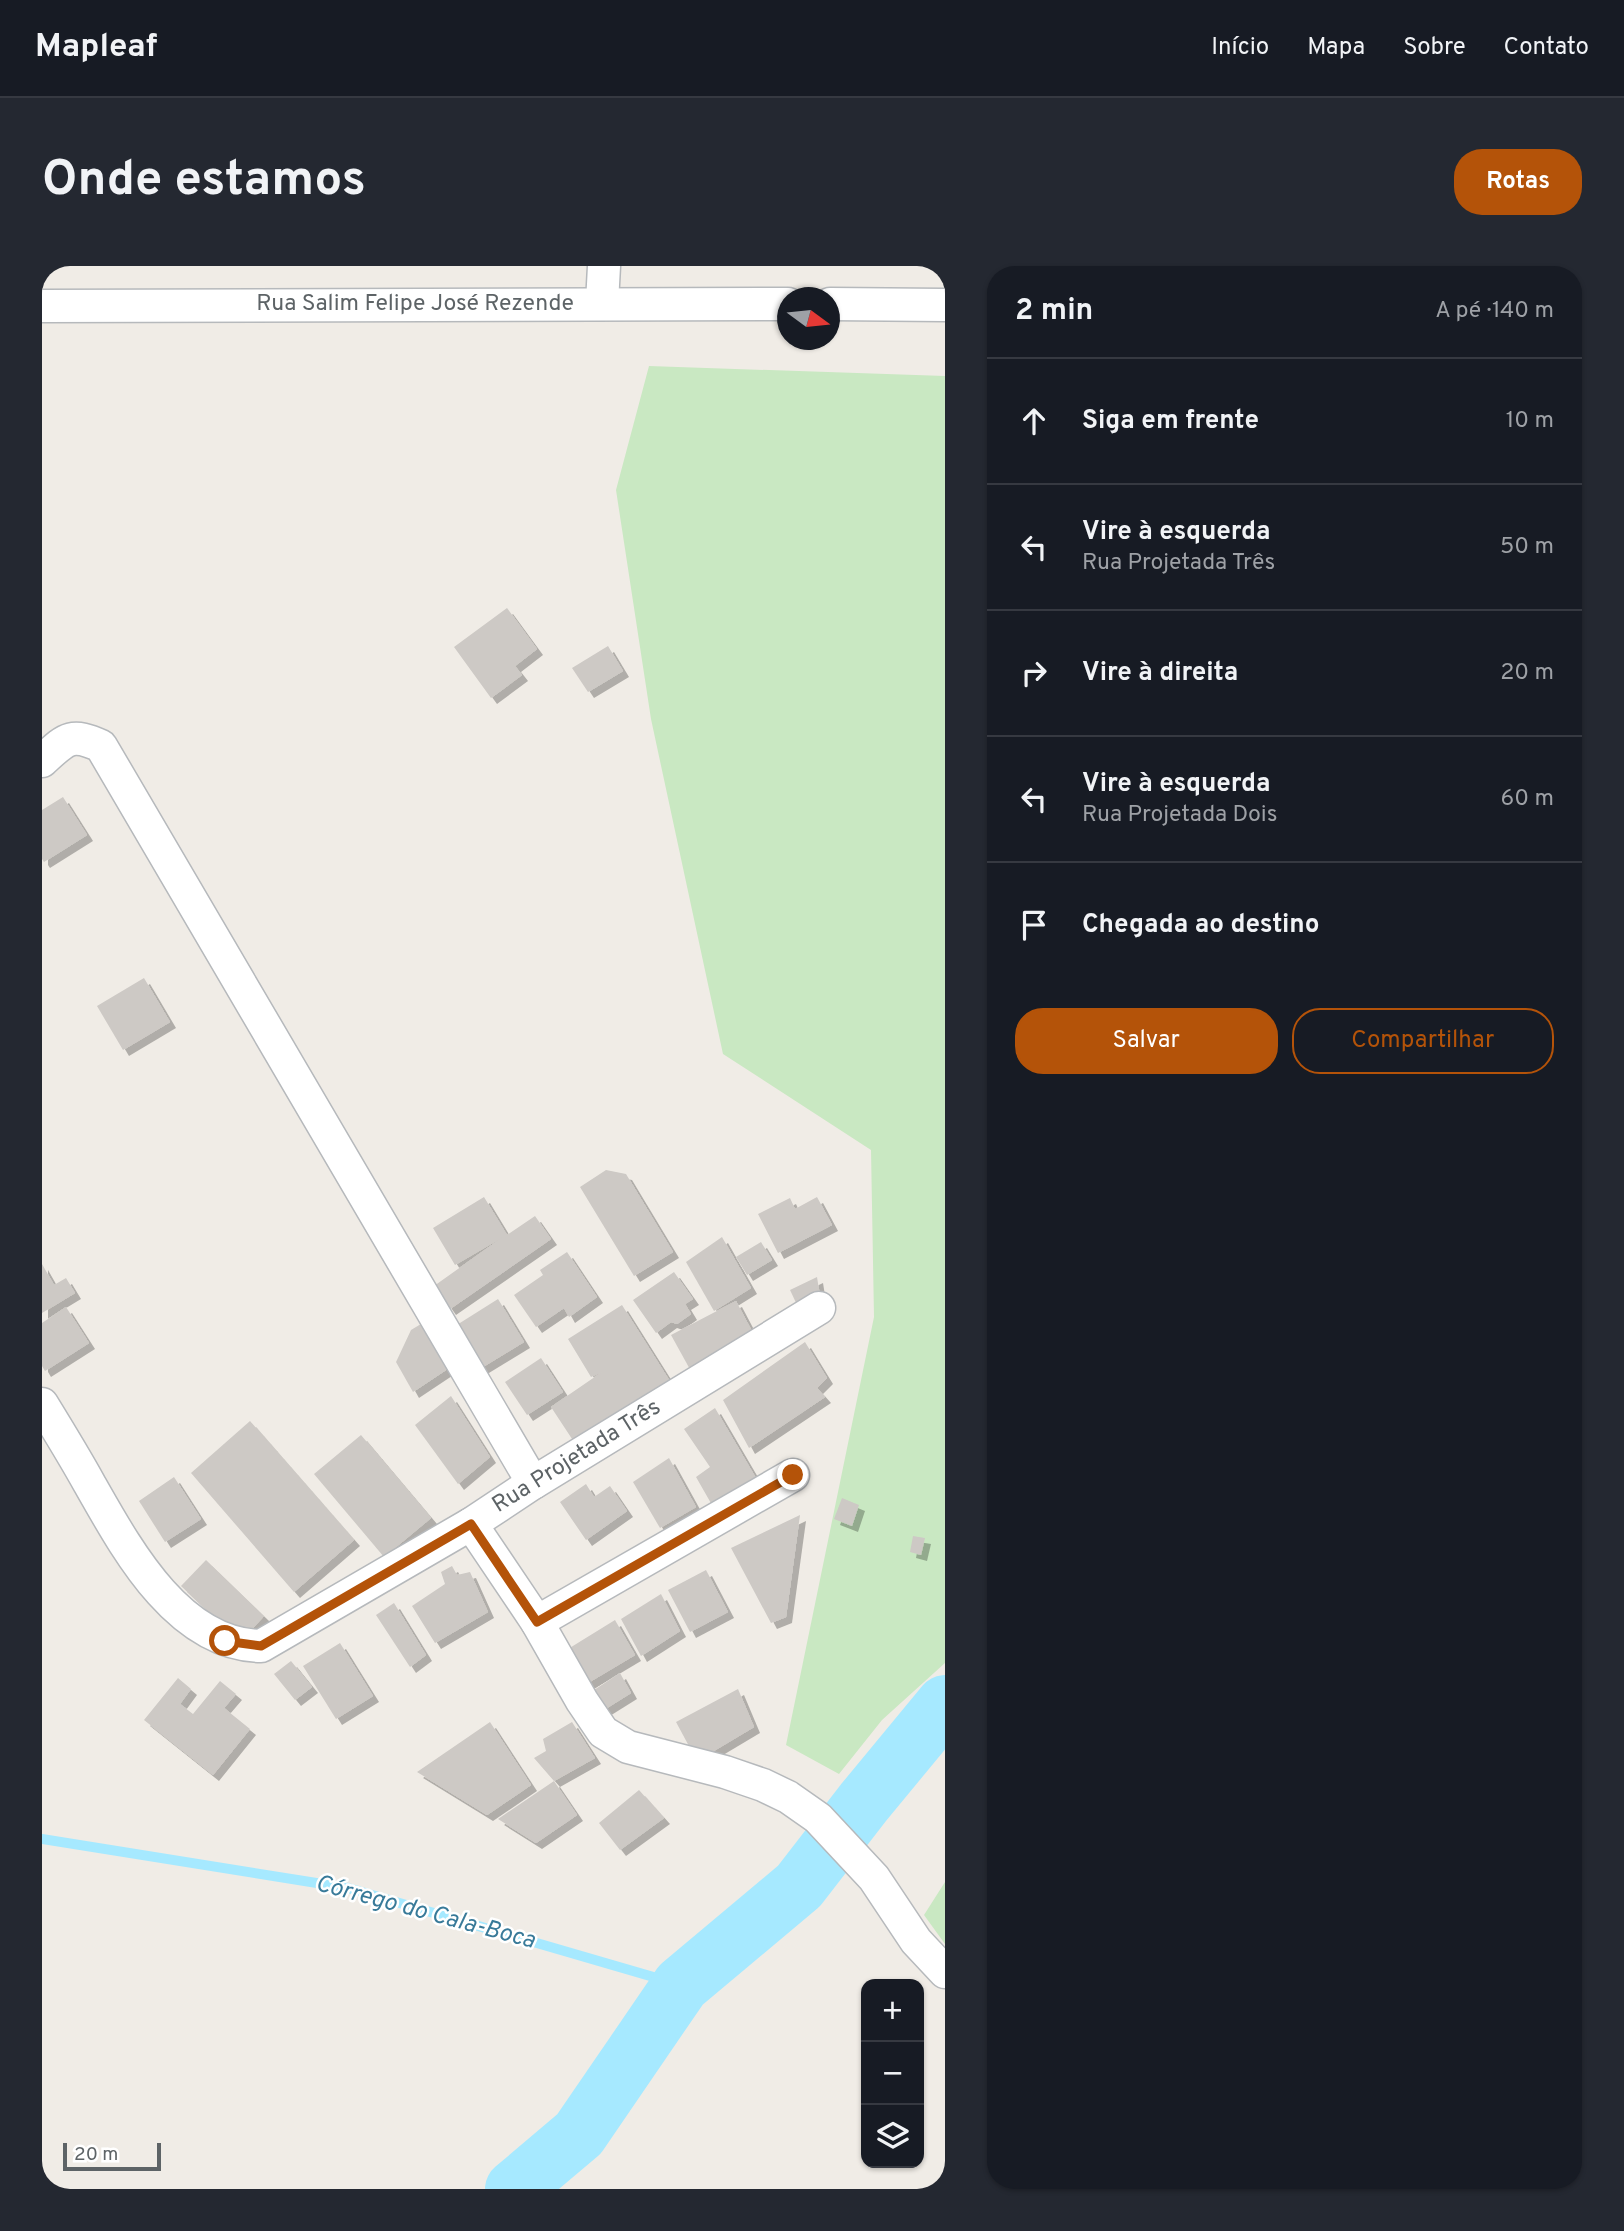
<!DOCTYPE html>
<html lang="pt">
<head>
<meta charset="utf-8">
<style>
	:root { --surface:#171b24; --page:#242831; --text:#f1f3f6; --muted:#9ea1a6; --line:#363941; --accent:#b45309 }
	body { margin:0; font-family:Overpass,sans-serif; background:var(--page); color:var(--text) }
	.controls { position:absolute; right:21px; bottom:21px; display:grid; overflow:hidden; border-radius:14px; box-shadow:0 2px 5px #0004 }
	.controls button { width:63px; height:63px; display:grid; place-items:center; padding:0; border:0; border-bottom:2px solid var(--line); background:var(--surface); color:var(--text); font:35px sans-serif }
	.compass { position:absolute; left:735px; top:21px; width:63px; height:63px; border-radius:50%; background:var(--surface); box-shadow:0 2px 5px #0004; rotate:105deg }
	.scale { position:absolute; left:21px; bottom:18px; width:98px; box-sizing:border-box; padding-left:7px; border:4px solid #5d6366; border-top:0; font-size:19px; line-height:24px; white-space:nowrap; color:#5d6366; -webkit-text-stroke:5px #fff; paint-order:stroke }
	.stop { position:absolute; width:21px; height:21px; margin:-16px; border:5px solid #b45309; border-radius:50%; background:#fff }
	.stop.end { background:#b45309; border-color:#fff; box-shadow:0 2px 7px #0008 }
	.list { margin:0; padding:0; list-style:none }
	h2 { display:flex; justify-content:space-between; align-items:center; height:91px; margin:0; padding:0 28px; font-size:30px }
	h2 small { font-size:23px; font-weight:400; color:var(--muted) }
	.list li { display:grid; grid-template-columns:46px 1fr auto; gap:21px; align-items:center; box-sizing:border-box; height:126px; padding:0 28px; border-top:2px solid var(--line) }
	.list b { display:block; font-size:26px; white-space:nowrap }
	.list p { margin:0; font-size:23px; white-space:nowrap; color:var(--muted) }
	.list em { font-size:23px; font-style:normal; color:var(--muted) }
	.actions { display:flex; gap:14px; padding:21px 28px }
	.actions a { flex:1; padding:16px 0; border:2px solid var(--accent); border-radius:28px; text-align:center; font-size:24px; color:var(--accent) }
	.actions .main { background:var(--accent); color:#fff }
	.icon { flex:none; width:38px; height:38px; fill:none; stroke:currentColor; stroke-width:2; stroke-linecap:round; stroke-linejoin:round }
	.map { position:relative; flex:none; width:903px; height:1923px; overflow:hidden; border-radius:28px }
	header { display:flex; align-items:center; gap:42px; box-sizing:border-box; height:98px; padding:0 35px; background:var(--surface); border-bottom:2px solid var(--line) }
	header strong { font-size:33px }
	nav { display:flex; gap:38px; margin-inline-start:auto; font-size:24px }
	.intro { display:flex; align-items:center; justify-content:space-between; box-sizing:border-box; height:168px; padding:0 42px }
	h1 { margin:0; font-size:49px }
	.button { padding:18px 32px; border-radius:28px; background:var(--accent); color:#fff; font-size:24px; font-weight:700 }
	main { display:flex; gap:42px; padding:0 42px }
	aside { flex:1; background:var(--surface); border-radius:28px; box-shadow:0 2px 5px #0004 }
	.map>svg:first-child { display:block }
	.green { fill:#c9e8c2 }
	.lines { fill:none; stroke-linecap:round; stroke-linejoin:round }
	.stream { stroke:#a6e9ff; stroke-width:10 }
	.river { stroke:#a6e9ff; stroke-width:58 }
	.building { fill:#cdc9c5; filter:url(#shadow) }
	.street-casing { stroke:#b6b9bc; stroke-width:35 }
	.street { stroke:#fff; stroke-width:32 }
	.route { stroke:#b45309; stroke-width:9 }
	.labels { text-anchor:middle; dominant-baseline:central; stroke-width:5; stroke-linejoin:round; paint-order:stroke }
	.street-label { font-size:23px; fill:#5d6366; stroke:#fff }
	.water-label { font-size:24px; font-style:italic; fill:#387a99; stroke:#fff }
</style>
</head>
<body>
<header>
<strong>Mapleaf</strong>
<nav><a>Início</a><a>Mapa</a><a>Sobre</a><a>Contato</a></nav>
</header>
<div class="intro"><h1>Onde estamos</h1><a class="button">Rotas</a></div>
<main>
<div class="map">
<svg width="903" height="1923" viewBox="0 0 903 1923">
	<defs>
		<filter id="shadow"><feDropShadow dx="6" dy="6" stdDeviation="0" flood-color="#0004"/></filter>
	</defs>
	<rect width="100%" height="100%" fill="#f0ece6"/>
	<!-- green -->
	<g class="green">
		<polygon points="607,100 903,110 903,1397 840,1454 797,1508 744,1479 832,1051 829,884 681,788 609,453 574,224"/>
		<polygon points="903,1616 903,1678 882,1649"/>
	</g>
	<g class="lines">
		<!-- stream -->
		<polyline class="stream" points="0,1573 306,1622 639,1719"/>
		<!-- river -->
		<polyline class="river" points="472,1923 537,1868 639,1719 757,1620 822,1536 903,1438"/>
	</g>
	<!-- building -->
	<g class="building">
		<polygon points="465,342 495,383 473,400 480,409 449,432 412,381"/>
		<polygon points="566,380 581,405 546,426 530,402"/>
		<polygon points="21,531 45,569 2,596 0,593 0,544"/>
		<polygon points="102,712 128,756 81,784 55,740"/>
		<polygon points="564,904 584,908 631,986 592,1010 538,921"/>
		<polygon points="442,931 465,969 493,950 509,973 408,1043 392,1020 461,971 413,999 391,962"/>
		<polygon points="775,931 790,959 736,987 716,948 748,932 753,943"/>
		<polygon points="680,971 709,1022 672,1045 644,996"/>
		<polygon points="719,976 730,994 705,1009 694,991"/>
		<polygon points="525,986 555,1031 527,1051 522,1042 494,1061 472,1029 501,1009 498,1004"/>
		<polygon points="0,998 12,1019 24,1012 33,1027 0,1047"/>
		<polygon points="632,1006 651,1033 643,1038 649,1048 635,1058 629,1056 614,1067 591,1034"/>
		<polygon points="775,1011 778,1030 756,1041 748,1024"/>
		<polygon points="456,1033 482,1076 436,1104 410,1062"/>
		<polygon points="694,1035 713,1071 650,1107 629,1069"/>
		<polygon points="580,1039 629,1117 534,1179 509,1141 560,1106 549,1111 526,1073"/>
		<polygon points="24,1041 47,1077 3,1105 0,1100 0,1057"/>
		<polygon points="379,1058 407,1102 371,1126 354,1096 369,1064"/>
		<polygon points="763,1076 785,1112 775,1122 783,1131 707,1182 681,1134"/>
		<polygon points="499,1092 521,1126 485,1149 463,1116"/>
		<polygon points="409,1130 448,1191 416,1218 373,1159"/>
		<polygon points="673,1142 718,1219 674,1246 654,1211 668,1201 642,1163"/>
		<polygon points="208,1155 312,1274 252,1326 149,1207"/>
		<polygon points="319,1169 389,1252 342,1291 272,1208"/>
		<polygon points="627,1192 654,1241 618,1262 591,1216"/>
		<polygon points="132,1211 159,1253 123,1276 97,1235"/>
		<polygon points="544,1218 552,1231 568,1220 585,1245 544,1274 518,1236"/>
		<polygon points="800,1232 817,1239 810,1260 792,1253"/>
		<polygon points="758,1249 744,1351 729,1357 689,1282"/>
		<polygon points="871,1270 883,1272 879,1289 868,1286"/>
		<polygon points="164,1294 222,1350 198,1376 139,1320"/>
		<polygon points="410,1300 415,1309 428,1306 446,1346 393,1377 370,1340 403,1318 399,1306"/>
		<polygon points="664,1304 686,1346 648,1366 626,1324"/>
		<polygon points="619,1328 638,1365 599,1390 579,1353"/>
		<polygon points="352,1337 384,1389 368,1401 334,1349"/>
		<polygon points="573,1354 593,1389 546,1417 526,1383"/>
		<polygon points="298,1377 331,1430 294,1453 261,1400"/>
		<polygon points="249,1395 270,1421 253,1434 232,1408"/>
		<polygon points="578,1407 589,1427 557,1447 546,1428"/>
		<polygon points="136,1412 149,1423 138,1438 151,1448 178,1415 194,1428 182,1442 208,1463 171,1509 102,1454"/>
		<polygon points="696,1423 712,1461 655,1495 634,1456"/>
		<polygon points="448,1456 489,1519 445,1549 375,1506"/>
		<polygon points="530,1456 553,1492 512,1515 535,1549 494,1577 456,1553 512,1515 492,1492 504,1485 501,1473"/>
		<polygon points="597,1524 622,1552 578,1584 557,1557"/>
	</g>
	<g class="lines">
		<defs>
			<g id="street">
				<polyline points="560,37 562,0"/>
				<polyline points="788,38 903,39"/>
				<polyline points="0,40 746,38"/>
				<path d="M0 495C24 473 28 466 59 480L491 1217"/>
				<path d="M0 1138C16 1164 32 1190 47 1217 83 1280 135 1379 219 1380L429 1258 491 1217 777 1042"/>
				<polyline points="429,1258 495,1356 540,1435 561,1466 586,1481 683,1506 721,1519 746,1531 776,1552 832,1612 874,1675 903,1706"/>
				<polyline points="495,1356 751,1209"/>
			</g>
		</defs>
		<!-- street casing -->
		<use href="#street" class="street-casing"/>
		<!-- street -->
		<use href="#street" class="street"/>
	</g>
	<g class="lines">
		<!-- route -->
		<polyline class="route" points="183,1375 219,1380 429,1258 495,1356 751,1209"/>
	</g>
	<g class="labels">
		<!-- street labels -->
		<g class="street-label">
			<text x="373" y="38">Rua Salim Felipe José Rezende</text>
			<text transform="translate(535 1191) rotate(-32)">Rua Projetada Três</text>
		</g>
		<!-- water labels -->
		<g class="water-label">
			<text transform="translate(383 1647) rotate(15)">Córrego do Cala-Boca</text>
		</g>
	</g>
</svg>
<div class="controls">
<button>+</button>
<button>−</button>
<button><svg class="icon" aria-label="layers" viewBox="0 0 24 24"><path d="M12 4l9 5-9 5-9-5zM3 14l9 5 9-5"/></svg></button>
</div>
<svg class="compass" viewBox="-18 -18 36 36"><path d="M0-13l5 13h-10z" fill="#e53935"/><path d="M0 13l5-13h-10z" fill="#9ea1a6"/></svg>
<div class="scale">20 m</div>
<div class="stop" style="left:183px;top:1375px"></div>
<div class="stop end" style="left:751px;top:1209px"></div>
</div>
<aside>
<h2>2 min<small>A pé · 140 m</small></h2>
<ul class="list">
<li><svg class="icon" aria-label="ahead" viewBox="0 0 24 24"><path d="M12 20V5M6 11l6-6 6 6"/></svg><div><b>Siga em frente</b></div><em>10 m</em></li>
<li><svg class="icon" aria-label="left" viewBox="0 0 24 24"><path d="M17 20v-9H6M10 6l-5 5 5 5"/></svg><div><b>Vire à esquerda</b><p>Rua Projetada Três</p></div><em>50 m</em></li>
<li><svg class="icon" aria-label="right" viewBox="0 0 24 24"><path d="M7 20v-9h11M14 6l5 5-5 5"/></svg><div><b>Vire à direita</b></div><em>20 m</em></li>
<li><svg class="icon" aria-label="left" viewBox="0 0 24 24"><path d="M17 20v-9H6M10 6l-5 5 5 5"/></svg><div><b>Vire à esquerda</b><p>Rua Projetada Dois</p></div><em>60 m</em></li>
<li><svg class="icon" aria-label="arrive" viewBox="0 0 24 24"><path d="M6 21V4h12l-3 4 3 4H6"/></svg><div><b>Chegada ao destino</b></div></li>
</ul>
<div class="actions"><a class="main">Salvar</a><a>Compartilhar</a></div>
</aside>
</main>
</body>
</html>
